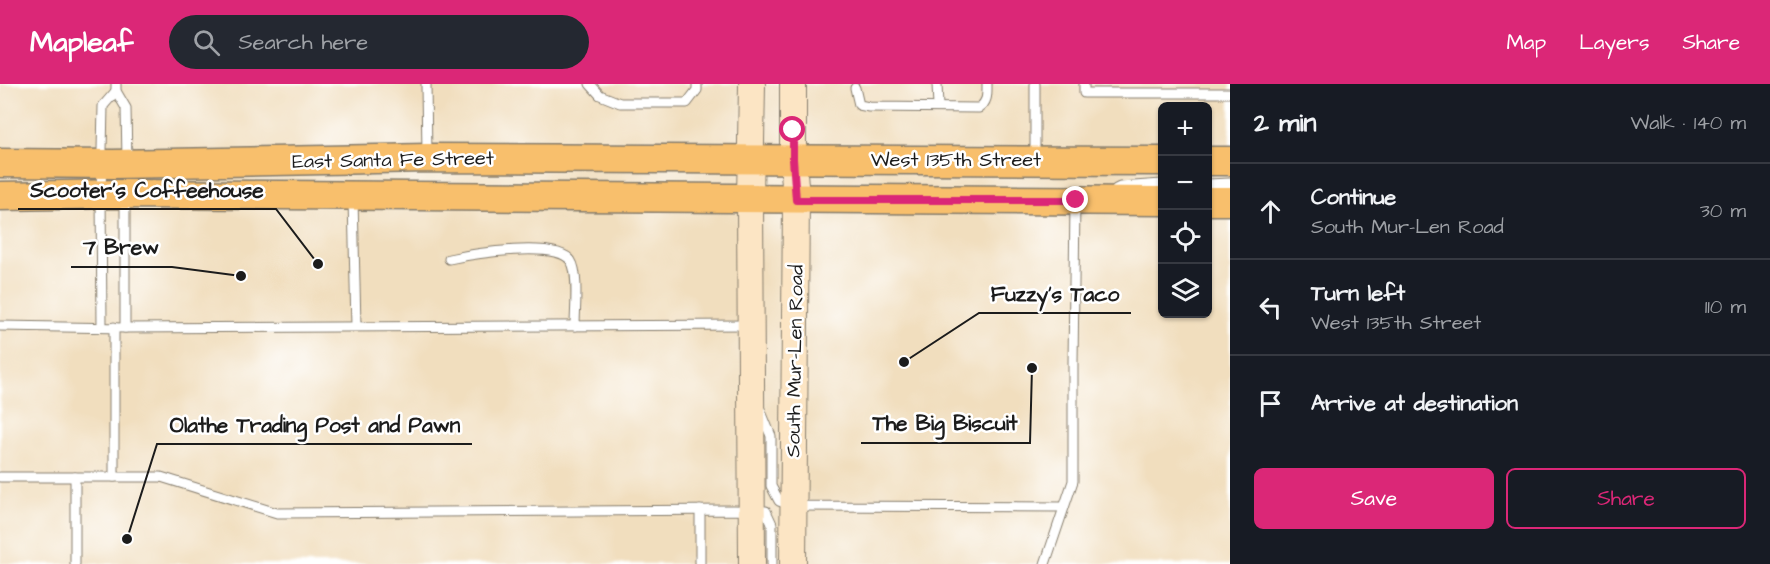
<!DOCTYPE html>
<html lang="en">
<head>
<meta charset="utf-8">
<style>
	:root { --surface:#171b24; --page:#242831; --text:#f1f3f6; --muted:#9ea1a6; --line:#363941; --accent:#db2777 }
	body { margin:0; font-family:"Architects Daughter",sans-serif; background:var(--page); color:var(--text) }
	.controls { position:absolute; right:18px; top:18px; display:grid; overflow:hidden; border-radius:9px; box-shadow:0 2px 4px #0004 }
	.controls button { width:54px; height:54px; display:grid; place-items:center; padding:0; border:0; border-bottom:2px solid var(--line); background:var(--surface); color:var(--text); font:30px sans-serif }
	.stop { position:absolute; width:18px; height:18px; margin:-14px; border:4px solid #db2777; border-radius:50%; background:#fff }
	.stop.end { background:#db2777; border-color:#fff; box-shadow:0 2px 6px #0008 }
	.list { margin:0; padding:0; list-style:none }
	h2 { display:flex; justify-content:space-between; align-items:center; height:78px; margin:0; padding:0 24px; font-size:26px }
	h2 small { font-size:20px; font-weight:400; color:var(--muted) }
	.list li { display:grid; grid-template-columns:39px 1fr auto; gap:18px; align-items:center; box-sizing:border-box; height:96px; padding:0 24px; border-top:2px solid var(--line) }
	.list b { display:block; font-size:22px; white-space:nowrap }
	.list p { margin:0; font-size:20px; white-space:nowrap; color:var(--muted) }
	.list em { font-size:20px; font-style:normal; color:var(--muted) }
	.actions { display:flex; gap:12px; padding:18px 24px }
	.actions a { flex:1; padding:14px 0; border:2px solid var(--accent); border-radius:9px; text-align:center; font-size:21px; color:var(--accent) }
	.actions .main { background:var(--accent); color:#fff }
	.icon { flex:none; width:33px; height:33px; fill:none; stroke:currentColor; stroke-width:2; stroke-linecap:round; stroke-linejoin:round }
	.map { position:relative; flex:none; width:1230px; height:480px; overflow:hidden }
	header { display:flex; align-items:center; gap:36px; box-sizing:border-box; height:84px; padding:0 30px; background:var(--accent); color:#fff }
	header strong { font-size:28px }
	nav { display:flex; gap:33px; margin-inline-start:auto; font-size:21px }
	.search { width:420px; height:54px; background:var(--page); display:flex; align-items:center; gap:15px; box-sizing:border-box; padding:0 21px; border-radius:33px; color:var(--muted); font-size:22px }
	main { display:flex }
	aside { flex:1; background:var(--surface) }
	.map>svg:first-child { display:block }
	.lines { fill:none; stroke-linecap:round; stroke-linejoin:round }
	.service-casing { stroke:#867d6d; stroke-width:11 }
	.secondary-casing { stroke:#867d6d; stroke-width:28 }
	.primary-casing { stroke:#867d6d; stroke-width:31 }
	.service { stroke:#fff; stroke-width:9 }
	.secondary { stroke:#fce5c4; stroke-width:26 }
	.primary { stroke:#f8bf6c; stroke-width:28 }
	.route { stroke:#db2777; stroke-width:8 }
	.labels { text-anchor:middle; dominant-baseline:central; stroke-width:5; stroke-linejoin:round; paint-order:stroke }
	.street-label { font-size:20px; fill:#1c1c1c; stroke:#fff }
	.leader { fill:none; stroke:#1c1c1c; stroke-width:2 }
	.callout-dot { fill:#1c1c1c; stroke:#fff; stroke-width:2 }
	.callout-label { font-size:21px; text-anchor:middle; font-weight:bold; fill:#1c1c1c; stroke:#fff; stroke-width:5; stroke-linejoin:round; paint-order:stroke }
</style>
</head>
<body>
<header>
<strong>Mapleaf</strong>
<div class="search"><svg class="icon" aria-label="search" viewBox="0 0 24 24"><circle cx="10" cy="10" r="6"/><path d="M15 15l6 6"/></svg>Search here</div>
<nav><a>Map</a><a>Layers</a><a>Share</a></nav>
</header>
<main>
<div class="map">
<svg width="1230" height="480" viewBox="0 0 1230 480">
	<rect width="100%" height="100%" fill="#fff"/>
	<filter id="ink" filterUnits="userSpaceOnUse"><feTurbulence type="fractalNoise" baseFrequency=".0167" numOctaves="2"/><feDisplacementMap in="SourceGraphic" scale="12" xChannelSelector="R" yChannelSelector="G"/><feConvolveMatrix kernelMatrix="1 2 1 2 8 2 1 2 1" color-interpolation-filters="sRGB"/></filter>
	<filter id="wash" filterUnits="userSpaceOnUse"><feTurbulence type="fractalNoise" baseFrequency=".008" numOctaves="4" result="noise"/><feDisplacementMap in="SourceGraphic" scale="24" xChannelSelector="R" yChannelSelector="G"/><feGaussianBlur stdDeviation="1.35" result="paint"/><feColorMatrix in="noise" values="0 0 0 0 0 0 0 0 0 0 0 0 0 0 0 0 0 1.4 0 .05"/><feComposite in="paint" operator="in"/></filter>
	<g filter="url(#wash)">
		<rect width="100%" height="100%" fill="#f1debe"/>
	</g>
	<g filter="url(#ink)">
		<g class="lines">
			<defs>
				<g id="service">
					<polyline points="116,0 116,7 126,24 127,76"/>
					<polyline points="426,0 427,72"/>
					<polyline points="590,0 600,11 620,19 687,19 697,6 697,0"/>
					<polyline points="937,0 938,23"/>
					<polyline points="1035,0 1035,74"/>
					<polyline points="1084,0 1084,9 1230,9"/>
					<path d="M855 4 859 21 869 23 979 24C988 18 987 10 987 0"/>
					<polyline points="1208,100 1230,99"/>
					<polyline points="1116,105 1120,103 1162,100"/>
					<polyline points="125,114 125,244"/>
					<polyline points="353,115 356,242"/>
					<path d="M449 175C471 170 558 156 571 177 579 189 575 226 575 242"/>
					<polyline points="0,242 125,244 748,241"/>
					<polyline points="102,242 101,110 103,22 116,7"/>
					<polyline points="114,243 114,393"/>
					<polyline points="760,325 771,352 771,402 779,417 793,422 1064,423"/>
					<polyline points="0,393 161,393 277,429 734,426 766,427 772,440 772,480"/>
					<polyline points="700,426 700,480"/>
					<polyline points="75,480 75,393"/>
					<polyline points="1045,480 1073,397 1073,279 1075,119"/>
				</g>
				<g id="secondary">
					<polyline points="752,0 750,115 752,480"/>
					<polyline points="793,480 796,115 793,75 793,0"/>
				</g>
				<g id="primary">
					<polyline points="1208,77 1230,77"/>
					<polyline points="0,79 113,80 427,74 1162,77"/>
					<polyline points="0,112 125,110 1162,117"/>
					<polyline points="1208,117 1230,117"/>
				</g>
			</defs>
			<!-- service casing -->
			<use href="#service" class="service-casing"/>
			<!-- secondary casing -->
			<use href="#secondary" class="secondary-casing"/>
			<!-- primary casing -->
			<use href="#primary" class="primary-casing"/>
			<!-- service -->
			<use href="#service" class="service"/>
			<!-- secondary -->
			<use href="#secondary" class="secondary"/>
			<!-- primary -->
			<use href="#primary" class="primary"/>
		</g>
	</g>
	<g class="lines" filter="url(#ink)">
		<!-- route -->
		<polyline class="route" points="793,46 793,75 796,116 1076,116"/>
	</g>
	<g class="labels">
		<!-- street labels -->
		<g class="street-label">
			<text transform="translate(393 76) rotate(-1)">East Santa Fe Street</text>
			<text x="956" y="76">West 135th Street</text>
			<text transform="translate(795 277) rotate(-89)">South Mur-Len Road</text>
		</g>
	</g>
	<!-- callouts -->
	<path class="leader" d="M318 180L276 125H18M241 192L172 183H71M904 278L979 229H1131M1032 284L1030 359H861M127 455L157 360H472"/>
	<g class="callout-dot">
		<circle cx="318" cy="180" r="6"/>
		<circle cx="241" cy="192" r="6"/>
		<circle cx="904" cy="278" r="6"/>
		<circle cx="1032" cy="284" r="6"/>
		<circle cx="127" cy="455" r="6"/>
	</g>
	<g class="callout-label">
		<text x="147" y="113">Scooter's Coffeehouse</text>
		<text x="121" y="170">7 Brew</text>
		<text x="1055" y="217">Fuzzy's Taco</text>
		<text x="945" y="346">The Big Biscuit</text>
		<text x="315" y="348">Olathe Trading Post and Pawn</text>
	</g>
</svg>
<div class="controls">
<button>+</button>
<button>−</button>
<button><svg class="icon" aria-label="locate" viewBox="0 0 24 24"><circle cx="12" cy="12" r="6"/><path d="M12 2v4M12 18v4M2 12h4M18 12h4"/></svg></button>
<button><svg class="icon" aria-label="layers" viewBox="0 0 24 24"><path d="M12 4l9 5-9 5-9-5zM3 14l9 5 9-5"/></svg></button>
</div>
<div class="stop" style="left:793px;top:46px"></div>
<div class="stop end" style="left:1076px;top:116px"></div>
</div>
<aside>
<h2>2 min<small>Walk · 140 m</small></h2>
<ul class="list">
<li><svg class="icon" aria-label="ahead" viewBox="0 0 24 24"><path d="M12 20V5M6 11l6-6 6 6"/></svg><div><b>Continue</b><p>South Mur-Len Road</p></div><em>30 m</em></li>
<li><svg class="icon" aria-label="left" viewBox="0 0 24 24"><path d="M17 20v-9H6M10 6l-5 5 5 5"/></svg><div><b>Turn left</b><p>West 135th Street</p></div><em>110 m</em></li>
<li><svg class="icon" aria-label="arrive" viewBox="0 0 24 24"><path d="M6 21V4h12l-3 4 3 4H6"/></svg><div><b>Arrive at destination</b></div></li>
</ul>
<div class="actions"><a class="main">Save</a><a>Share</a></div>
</aside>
</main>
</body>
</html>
